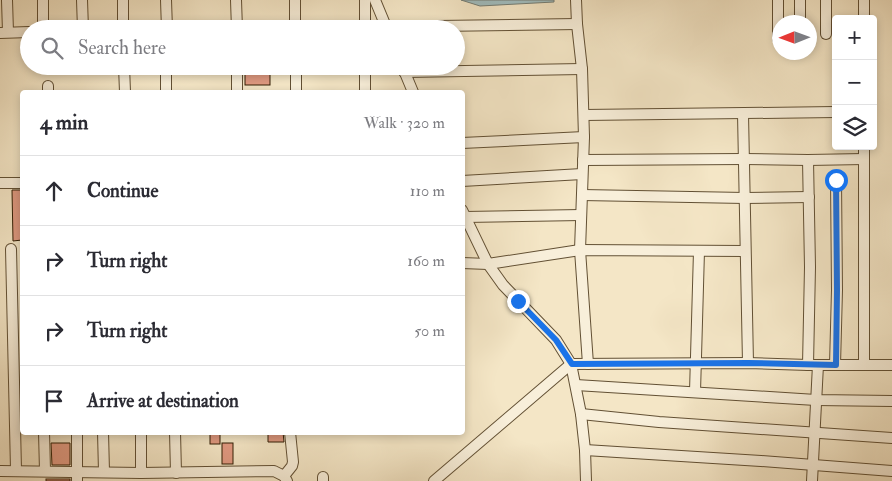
<!DOCTYPE html>
<html lang="en">
<head>
<meta charset="utf-8">
<style>
	:root { --surface:#fff; --page:#f2f2f3; --text:#2b2b33; --muted:#7c7c81; --line:#e1e1e2 }
	body { margin:0; font-family:"IM FELL Double Pica",serif; background:var(--page); color:var(--text) }
	.controls { position:absolute; right:15px; top:15px; display:grid; overflow:hidden; border-radius:5px; box-shadow:0 2px 8px #0003 }
	.controls button { width:45px; height:45px; display:grid; place-items:center; padding:0; border:0; border-bottom:1px solid var(--line); background:var(--surface); color:var(--text); font:25px sans-serif }
	.compass { position:absolute; left:772px; top:15px; width:45px; height:45px; border-radius:50%; background:var(--surface); box-shadow:0 2px 8px #0003; rotate:269deg }
	.stop { position:absolute; width:15px; height:15px; margin:-11px; border:4px solid #1a73e8; border-radius:50%; background:#fff }
	.stop.end { background:#1a73e8; border-color:#fff; box-shadow:0 1px 5px #0008 }
	.list { margin:0; padding:0; list-style:none }
	h2 { display:flex; justify-content:space-between; align-items:center; height:65px; margin:0; padding:0 20px; font-size:21px }
	h2 small { font-size:16px; font-weight:400; color:var(--muted) }
	.list li { display:grid; grid-template-columns:32px 1fr auto; gap:15px; align-items:center; box-sizing:border-box; height:70px; padding:0 20px; border-top:1px solid var(--line) }
	.list b { display:block; font-size:19px; white-space:nowrap }
	.list em { font-size:16px; font-style:normal; color:var(--muted) }
	.icon { flex:none; width:28px; height:28px; fill:none; stroke:currentColor; stroke-width:2; stroke-linecap:round; stroke-linejoin:round }
	.map { position:relative; flex:none; width:892px; height:481px; overflow:hidden }
	.search { position:absolute; background:var(--surface); box-shadow:0 2px 8px #0003; left:20px; top:20px; width:445px; height:55px; display:flex; align-items:center; gap:12px; box-sizing:border-box; padding:0 18px; border-radius:28px; color:var(--muted); font-size:19px }
	.panel { position:absolute; background:var(--surface); box-shadow:0 2px 8px #0003; left:20px; top:90px; width:445px; height:345px; border-radius:5px }
	.map>svg:first-child { display:block }
	.water { fill:#a0bdbf; stroke:#747d74 }
	.building { fill:#e19a82; stroke:#321e04 }
	.lines { fill:none; stroke-linecap:round; stroke-linejoin:round }
	.street-casing { stroke:#625034; stroke-width:12 }
	.street { stroke:#f8efda; stroke-width:10 }
	.route { stroke:#1a73e8; stroke-width:6 }
</style>
</head>
<body>
<div class="map">
<svg width="892" height="481" viewBox="0 0 892 481">
	<rect width="100%" height="100%" fill="#f4e6c6"/>
	<filter id="stains"><feTurbulence type="fractalNoise" baseFrequency=".004" numOctaves="4"/><feColorMatrix values="0 0 0 0 .2 0 0 0 0 .09 0 0 0 0 .02 0 0 0 .5 -.17"/></filter>
	<radialGradient id="worn" r=".72"><stop offset=".6" stop-color="#630" stop-opacity="0"/><stop offset="1" stop-color="#630" stop-opacity=".3"/></radialGradient>
	<!-- water -->
	<polygon class="water" points="461,0 554,0 554,2 480,6"/>
	<!-- building -->
	<g class="building">
		<rect x="245" y="66" width="25" height="19"/>
		<polygon points="12,190 22,190 22,240 13,241"/>
		<rect x="210" y="432" width="10" height="12"/>
		<polygon points="268,432 283,432 284,442 268,442"/>
		<polygon points="51,443 70,443 70,465 52,465"/>
		<rect x="222" y="443" width="11" height="21"/>
		<rect x="46" y="479" width="24" height="2"/>
	</g>
	<g class="lines">
		<defs>
			<g id="street">
				<polyline points="7,0 8,32"/>
				<polyline points="43,0 43,29"/>
				<polyline points="82,0 83,29"/>
				<polyline points="123,0 123,29"/>
				<polyline points="166,0 167,29"/>
				<polyline points="236,0 237,29"/>
				<polyline points="365,0 365,29"/>
				<polyline points="375,0 387,29"/>
				<polyline points="576,0 577,24 582,69 584,137 580,250 588,364"/>
				<polyline points="800,0 800,22"/>
				<polyline points="864,0 864,19"/>
				<polyline points="218,29 577,24"/>
				<polyline points="295,29 295,0"/>
				<polyline points="0,33 29,32"/>
				<polyline points="826,34 826,0"/>
				<polyline points="778,39 778,0"/>
				<polyline points="124,66 125,92"/>
				<polyline points="237,66 237,92"/>
				<polyline points="296,66 296,92"/>
				<polyline points="365,66 365,92"/>
				<polyline points="403,68 413,92"/>
				<polyline points="404,72 582,69"/>
				<polyline points="48,86 48,92"/>
				<polyline points="166,92 166,66"/>
				<polyline points="743,114 748,363"/>
				<polyline points="584,115 836,112"/>
				<polyline points="462,143 584,137"/>
				<polyline points="583,160 744,159 808,160 864,159"/>
				<polyline points="462,181 582,174"/>
				<polyline points="0,183 22,183"/>
				<polyline points="582,195 745,198 809,197"/>
				<polyline points="462,210 488,264 503,285 556,340 571,364 581,414 585,450 586,481"/>
				<polyline points="465,217 581,215"/>
				<polyline points="11,249 16,470"/>
				<polyline points="462,263 488,264 580,250 745,251"/>
				<polyline points="808,365 810,267 808,160"/>
				<polyline points="835,365 837,290 836,180"/>
				<polyline points="864,365 864,146"/>
				<polyline points="576,385 816,400 892,401"/>
				<polyline points="695,392 699,251"/>
				<polyline points="581,414 659,422 892,438"/>
				<polyline points="44,432 45,471"/>
				<polyline points="103,432 104,472"/>
				<polyline points="141,432 141,473"/>
				<polyline points="175,432 176,473"/>
				<polyline points="585,450 761,461 892,471"/>
				<polyline points="0,471 141,473 274,471 284,476 287,481"/>
				<polyline points="284,476 292,466 293,462 290,432"/>
				<polyline points="77,481 77,432"/>
				<polyline points="323,481 323,477"/>
				<polyline points="434,481 571,364 748,363 808,365 892,365"/>
				<polyline points="812,481 818,365"/>
			</g>
		</defs>
		<!-- street casing -->
		<use href="#street" class="street-casing"/>
		<!-- street -->
		<use href="#street" class="street"/>
	</g>
	<g class="lines">
		<!-- route -->
		<polyline class="route" points="518,301 556,340 572,364 748,363 836,365 837,290 836,180"/>
	</g>
	<rect width="100%" height="100%" filter="url(#stains)"/>
	<rect width="100%" height="100%" fill="url(#worn)"/>
</svg>
<div class="controls">
<button>+</button>
<button>−</button>
<button><svg class="icon" aria-label="layers" viewBox="0 0 24 24"><path d="M12 4l9 5-9 5-9-5zM3 14l9 5 9-5"/></svg></button>
</div>
<svg class="compass" viewBox="-18 -18 36 36"><path d="M0-13l5 13h-10z" fill="#e53935"/><path d="M0 13l5-13h-10z" fill="#7c7c81"/></svg>
<div class="stop" style="left:836px;top:180px"></div>
<div class="stop end" style="left:518px;top:301px"></div>
<div class="search"><svg class="icon" aria-label="search" viewBox="0 0 24 24"><circle cx="10" cy="10" r="6"/><path d="M15 15l6 6"/></svg>Search here</div>
<section class="panel">
<h2>4 min<small>Walk · 320 m</small></h2>
<ul class="list">
<li><svg class="icon" aria-label="ahead" viewBox="0 0 24 24"><path d="M12 20V5M6 11l6-6 6 6"/></svg><div><b>Continue</b></div><em>110 m</em></li>
<li><svg class="icon" aria-label="right" viewBox="0 0 24 24"><path d="M7 20v-9h11M14 6l5 5-5 5"/></svg><div><b>Turn right</b></div><em>160 m</em></li>
<li><svg class="icon" aria-label="right" viewBox="0 0 24 24"><path d="M7 20v-9h11M14 6l5 5-5 5"/></svg><div><b>Turn right</b></div><em>50 m</em></li>
<li><svg class="icon" aria-label="arrive" viewBox="0 0 24 24"><path d="M6 21V4h12l-3 4 3 4H6"/></svg><div><b>Arrive at destination</b></div></li>
</ul>
</section>
</div>
</body>
</html>
